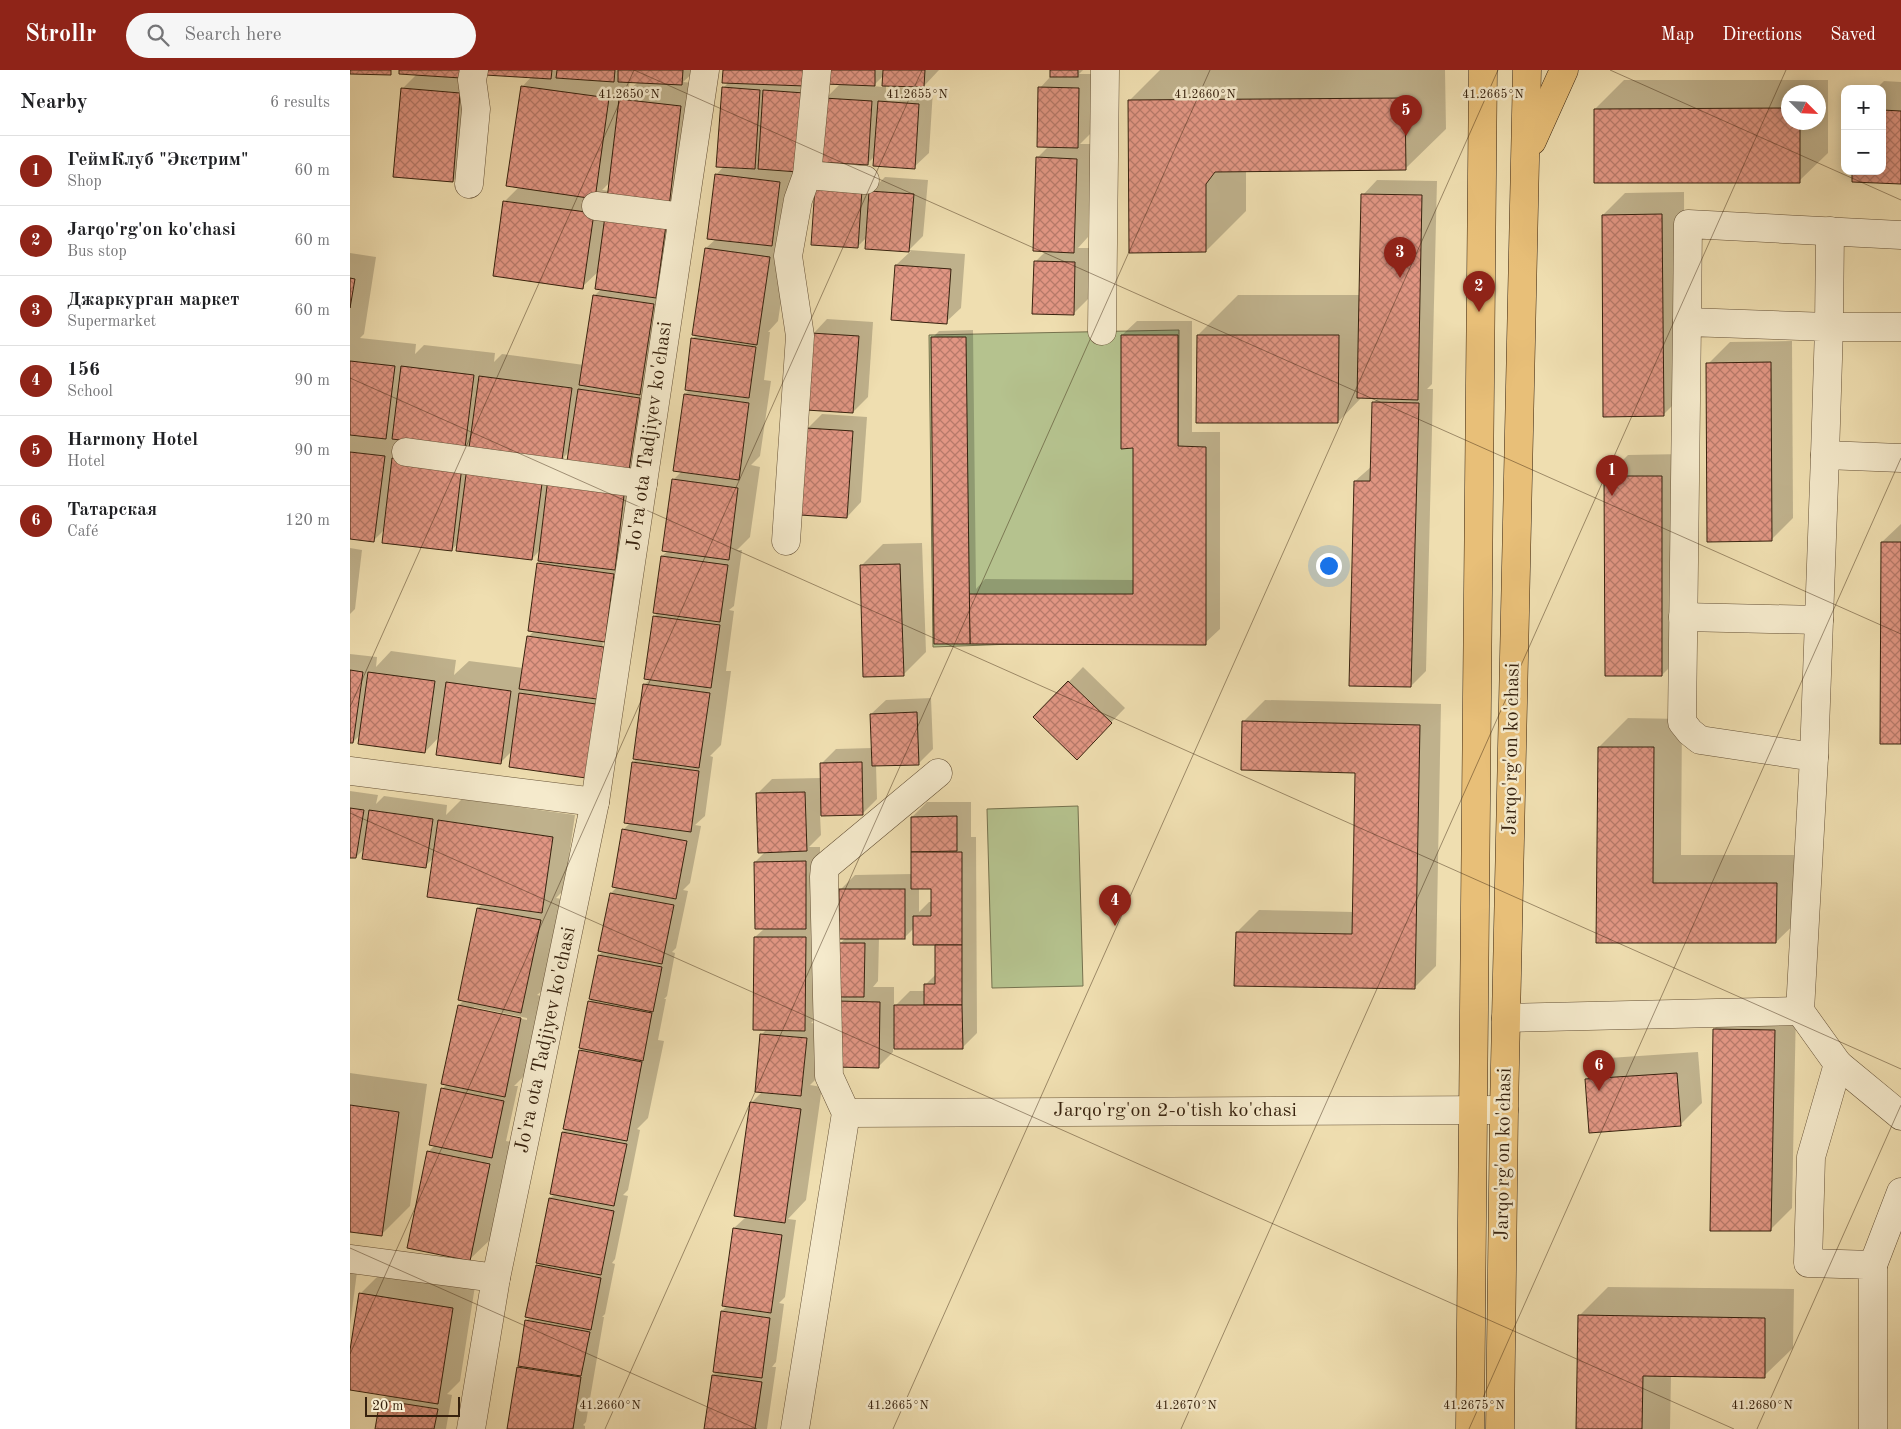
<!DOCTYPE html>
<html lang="en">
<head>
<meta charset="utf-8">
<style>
	:root { --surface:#fff; --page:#f6f6f6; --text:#202124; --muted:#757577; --line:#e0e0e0; --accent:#8f2418 }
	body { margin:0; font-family:"Old Standard TT",serif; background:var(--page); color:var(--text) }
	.controls { position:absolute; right:15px; top:15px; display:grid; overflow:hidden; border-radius:10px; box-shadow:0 2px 12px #0003 }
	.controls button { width:45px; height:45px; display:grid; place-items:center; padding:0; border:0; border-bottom:1px solid var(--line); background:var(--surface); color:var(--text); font:25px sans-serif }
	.compass { position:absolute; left:1431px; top:15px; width:45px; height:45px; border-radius:50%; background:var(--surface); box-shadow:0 2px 12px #0003; rotate:114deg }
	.scale { position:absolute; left:15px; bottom:12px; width:95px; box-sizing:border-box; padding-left:5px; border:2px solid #37220e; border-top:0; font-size:14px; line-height:18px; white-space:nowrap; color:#37220e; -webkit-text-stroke:4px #f5eacc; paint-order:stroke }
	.you { position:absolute; left:978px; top:495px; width:18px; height:18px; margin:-12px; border:4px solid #fff; border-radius:50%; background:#1a73e8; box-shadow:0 0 0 8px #1a73e833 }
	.badge { display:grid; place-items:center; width:32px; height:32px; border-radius:50%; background:var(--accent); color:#fff; font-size:16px; font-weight:700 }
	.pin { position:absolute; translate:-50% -41px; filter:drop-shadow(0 1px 2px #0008) }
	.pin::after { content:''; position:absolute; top:26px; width:18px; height:15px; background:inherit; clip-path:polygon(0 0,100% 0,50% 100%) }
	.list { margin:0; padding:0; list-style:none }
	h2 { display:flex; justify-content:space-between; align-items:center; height:65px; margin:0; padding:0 20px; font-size:21px }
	h2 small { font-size:16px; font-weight:400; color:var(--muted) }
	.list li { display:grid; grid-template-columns:32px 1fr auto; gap:15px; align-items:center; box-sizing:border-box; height:70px; padding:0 20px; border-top:1px solid var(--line) }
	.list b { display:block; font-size:19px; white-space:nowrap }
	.list p { margin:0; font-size:16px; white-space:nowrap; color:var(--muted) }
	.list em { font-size:16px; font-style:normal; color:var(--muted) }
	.icon { flex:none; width:28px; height:28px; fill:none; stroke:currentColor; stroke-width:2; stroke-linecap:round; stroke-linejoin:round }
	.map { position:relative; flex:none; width:1551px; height:1359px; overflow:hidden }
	header { display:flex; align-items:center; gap:30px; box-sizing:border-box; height:70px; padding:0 25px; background:var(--accent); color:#fff }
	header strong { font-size:24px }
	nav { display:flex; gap:28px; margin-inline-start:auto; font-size:18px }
	.search { width:350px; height:45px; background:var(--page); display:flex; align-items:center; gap:12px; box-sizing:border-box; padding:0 18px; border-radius:28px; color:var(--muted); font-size:19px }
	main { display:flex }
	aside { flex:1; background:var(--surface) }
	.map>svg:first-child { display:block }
	.pitch { fill:#b5c28e; stroke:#76724e }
	.shadow { fill:#0003; fill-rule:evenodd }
	.building { fill:url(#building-cross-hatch); stroke:#37220e }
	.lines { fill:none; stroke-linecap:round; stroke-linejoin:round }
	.minor-casing { stroke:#655136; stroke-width:29 }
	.major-casing { stroke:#37220e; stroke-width:29 }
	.minor { stroke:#f5eacc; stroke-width:28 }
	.major { stroke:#e8bf78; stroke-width:28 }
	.ticks { fill:none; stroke:#37220e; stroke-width:1; stroke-opacity:0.45 }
	.labels { text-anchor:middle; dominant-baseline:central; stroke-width:5; stroke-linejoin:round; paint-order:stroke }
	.street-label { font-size:20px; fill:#37220e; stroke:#f5eacc }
	.ticks-label { font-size:12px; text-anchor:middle; fill:#37220e; stroke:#f5eacc; stroke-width:5; stroke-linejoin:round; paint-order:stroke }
</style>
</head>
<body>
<header>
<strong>Strollr</strong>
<div class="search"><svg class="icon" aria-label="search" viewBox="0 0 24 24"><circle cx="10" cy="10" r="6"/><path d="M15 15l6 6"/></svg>Search here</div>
<nav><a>Map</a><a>Directions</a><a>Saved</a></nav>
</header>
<main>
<aside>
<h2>Nearby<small>6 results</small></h2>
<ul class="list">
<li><span class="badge">1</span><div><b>ГеймКлуб &quot;Экстрим&quot;</b><p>Shop</p></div><em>60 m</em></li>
<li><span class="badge">2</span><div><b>Jarqo'rg'on ko'chasi</b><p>Bus stop</p></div><em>60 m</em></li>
<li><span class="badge">3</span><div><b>Джаркурган маркет</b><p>Supermarket</p></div><em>60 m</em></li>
<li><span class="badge">4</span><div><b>156</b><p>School</p></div><em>90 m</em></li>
<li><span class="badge">5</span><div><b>Harmony Hotel</b><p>Hotel</p></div><em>90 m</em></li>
<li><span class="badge">6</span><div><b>Татарская</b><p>Café</p></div><em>120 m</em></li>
</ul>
</aside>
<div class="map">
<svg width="1551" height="1359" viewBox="0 0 1551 1359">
	<defs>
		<pattern id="building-cross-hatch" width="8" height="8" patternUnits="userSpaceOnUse" patternTransform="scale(1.25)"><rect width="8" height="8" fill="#e19683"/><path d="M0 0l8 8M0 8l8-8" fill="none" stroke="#b77a6a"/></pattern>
	</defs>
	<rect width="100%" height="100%" fill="#efdeb0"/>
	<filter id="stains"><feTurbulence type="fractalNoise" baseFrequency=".004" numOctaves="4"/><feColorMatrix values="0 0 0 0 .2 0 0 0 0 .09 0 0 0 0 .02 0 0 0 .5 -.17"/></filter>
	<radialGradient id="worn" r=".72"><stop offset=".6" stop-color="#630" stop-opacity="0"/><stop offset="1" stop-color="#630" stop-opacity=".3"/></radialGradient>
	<!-- pitch -->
	<g class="pitch">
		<polygon points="829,260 828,378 850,567 583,577 579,265"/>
		<polygon points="728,736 733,916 642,918 637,739"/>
	</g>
	<!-- shadow -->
	<g class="shadow">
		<polygon points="51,0 117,0 125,89 103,111 52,19 67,4"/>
		<path d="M137 0H346L333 12 352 14 258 685 162 681 150 693 89 667 75 682 11 664 3 672 0 671V584L27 587 26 597 41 581 106 590 104 605 119 591 173 598 178 567 184 561 188 494 192 490 190 480 182 489 109 473 101 480 35 459 23 471 0 468V183L26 187 14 264 10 268 66 274 65 284 74 275 145 283 144 292 152 284 234 295 245 225 251 219 249 201 232 217 155 131 169 117 172 17 182 6ZM280 11 288 12 278 21ZM261 111 259 121 252 120ZM220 381 219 389 213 395 214 387ZM253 571H256L250 610H248Z"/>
		<polygon points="375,0 469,0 443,100 436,160 441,165 428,251 418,262 420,262 414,310 421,311 410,386 401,395 410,397 400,467 387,480 392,480 384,536 379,540 384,541 376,601 381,601 371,675 360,686 363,687 355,746 345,755 351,756 340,813 333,820 338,821 326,878 322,882 325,883 317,926 314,929 316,929 308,970 314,971 298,1048 287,1059 290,1060 278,1120 273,1125 278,1126 265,1189 262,1193 265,1194 255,1244 252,1247 254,1247 236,1352 233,1355 235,1356 235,1359 160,1359 176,1251 180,1247 200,1128 205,1124 213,1062 217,1058 239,932 243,928 240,928 249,885 253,881 261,823 267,817 273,760 281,752 283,693 287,688 294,615 300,609 304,547 308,542 312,486 318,481 323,410 332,401 335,324 339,320 342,269 347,265 356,178 366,169 366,105 374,96 373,18 379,12"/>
		<path d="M477 0H589L574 16 548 15V17L583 20 579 83 564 97 525 86 517 94 475 29 490 14ZM534 5 533 17 523 16ZM536 15H546L536 25Z"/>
		<polygon points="701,0 733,0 729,4 744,4 742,62 730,74 741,74 738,167 728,178 739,178 738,229 723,244 685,192 696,181 687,88 699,76 690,18 701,6"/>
		<polygon points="810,0 1095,0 1096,59 1055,99 896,101 896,141 856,181 779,31"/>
		<path d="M1274 10H1478V83L1449 111 1245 39ZM1438 22H1468V52H1438Z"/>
		<polygon points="1534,11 1551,12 1551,112 1532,101 1532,19 1526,19"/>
		<polygon points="535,107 578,110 573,166 559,180 615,184 611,238 596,252 546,195 561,181 516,178 517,167 507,177 467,118 525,117"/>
		<polygon points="1027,110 1087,111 1082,314 1077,319 1083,319 1076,601 1061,616 1005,411 1021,397 1023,333 1028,328 1012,327 988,352 848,265 888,225 1010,225 1013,125"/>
		<polygon points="1334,122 1335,323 1313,345 1253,145 1275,123"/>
		<polygon points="477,249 523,252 518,327 503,342 463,264"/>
		<polygon points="787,251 842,251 842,362 870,362 870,559 855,573 620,573 582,268 589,261 623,260 626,519 635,509 784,510 784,377 772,265"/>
		<polygon points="1442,271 1443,448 1421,470 1358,294 1380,272"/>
		<polygon points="472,344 517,347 511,432 497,447 457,359"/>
		<polygon points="1334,384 1334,583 1312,605 1256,407 1278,385"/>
		<polygon points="1551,454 1551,673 1532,472"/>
		<polygon points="572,473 576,582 554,604 511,496 533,474"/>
		<polygon points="0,478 12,480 5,539 0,544"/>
		<polygon points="733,597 775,638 741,673 685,647"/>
		<polygon points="581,628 583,679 568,694 526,695 527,729 513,743 470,745 471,765 459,777 470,777 470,843 476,938 461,953 471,954 465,1010 460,1015 472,1017 456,1130 438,1149 446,1150 435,1227 429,1233 434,1234 426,1292 422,1297 426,1297 417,1359 355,1359 363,1305 367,1301 372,1241 378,1235 384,1158 396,1147 402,1032 413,1021 412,964 417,959 405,867 415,858 405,792 416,781 407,724 422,709 471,708 471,694 486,679 522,678 521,644 536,630"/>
		<polygon points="915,630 1091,634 1086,896 1064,918 887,862 909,840 1004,842 1007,701 893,652"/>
		<polygon points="1278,648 1332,649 1331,785 1455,785 1455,844 1426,872 1248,872 1249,677"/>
		<path d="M0 721 28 725 26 734 34 726 97 735 96 745 112 729 225 745 214 820 206 828 212 829 193 920 187 925 192 926 176 1004 164 1016H168L156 1071 162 1072 142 1168 120 1189 78 1082 85 1075 92 1019 97 1014 109 935 114 930 110 929 128 838 133 833 84 788 75 796 15 778 6 787 0 786ZM124 937 177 948V950L124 939Z"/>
		<path d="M577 732H621V767H626L627 963 612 978H543V982L528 997 488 931 493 926 490 873 496 868 491 819 505 805 562 804V747ZM569 818H582V832H579L569 842ZM564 858 587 874V903L576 914 575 921H560L544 937V917H523L528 911 529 868H554Z"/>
		<polygon points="1386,937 1446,938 1442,1138 1420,1160 1364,959"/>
		<polygon points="1348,982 1352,1033 1330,1055 1237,1010 1259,988"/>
		<polygon points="0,1003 77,1014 60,1136 31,1165 0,1161"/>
		<polygon points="0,1201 7,1202 0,1255"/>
		<polygon points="32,1202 125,1216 110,1311 97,1324 102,1325 96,1359 27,1359 31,1331 37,1325 0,1319 0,1287 10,1224"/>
		<polygon points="1258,1217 1444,1219 1443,1278 1414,1306 1321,1305 1320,1359 1227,1359 1229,1246"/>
	</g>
	<!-- building -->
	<g class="building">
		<polygon points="0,0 41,0 41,5 0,4"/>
		<polygon points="49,0 111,0 111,8 49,4"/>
		<polygon points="136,0 202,0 201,9 135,5"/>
		<polygon points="207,0 265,0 264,12 206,8"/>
		<polygon points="268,0 333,0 332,15 268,12"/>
		<polygon points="373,0 456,0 455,16 372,13"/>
		<polygon points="476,0 525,0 525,16 475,14"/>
		<polygon points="533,0 575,0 574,17 532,16"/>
		<rect x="700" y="0" width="28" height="7"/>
		<polygon points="171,16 259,28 245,129 156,116"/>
		<polygon points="372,17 410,20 405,99 366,97"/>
		<polygon points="688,17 729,18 728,78 687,77"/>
		<polygon points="51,18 110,23 103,112 43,107"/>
		<polygon points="413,20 454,23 448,102 408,99"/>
		<polygon points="474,28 522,31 518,95 469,92"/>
		<polygon points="1055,28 1056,100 865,102 856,114 856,182 779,183 778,30"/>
		<polygon points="269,29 331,36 319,137 257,129"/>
		<polygon points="528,31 569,34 565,99 523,96"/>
		<polygon points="1438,38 1438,52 1450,52 1450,113 1244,113 1244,39"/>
		<polygon points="1532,40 1551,41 1551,114 1502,112 1502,101 1532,101"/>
		<polygon points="686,87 727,89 724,183 683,181"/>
		<polygon points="365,104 430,112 422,176 357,169"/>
		<polygon points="465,117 512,120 508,178 461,175"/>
		<polygon points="519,121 564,124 559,182 515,179"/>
		<polygon points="1011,124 1072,125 1068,330 1007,328"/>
		<polygon points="153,131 244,143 233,219 143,206"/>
		<polygon points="1312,144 1314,346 1253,347 1252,145"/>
		<polygon points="255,146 316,155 306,228 245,219"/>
		<polygon points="355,178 420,187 407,275 342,265"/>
		<polygon points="684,191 725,192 724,245 682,244"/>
		<polygon points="545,195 601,199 597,254 541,250"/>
		<polygon points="0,208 5,209 0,238"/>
		<polygon points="243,225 304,234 290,325 229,315"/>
		<polygon points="461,263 509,266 503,343 456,340"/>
		<polygon points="771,265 828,265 828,376 856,377 856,575 620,574 619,524 783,524 783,378 771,379"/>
		<polygon points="847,265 989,265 988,353 846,353"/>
		<polygon points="581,267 616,267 620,574 584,574"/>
		<polygon points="341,268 406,277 399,328 335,320"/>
		<polygon points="0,291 45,296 36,369 0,365"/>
		<polygon points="1421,292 1422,471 1357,472 1356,293"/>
		<polygon points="51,296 124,305 115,378 42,369"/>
		<polygon points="129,306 222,318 212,390 119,378"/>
		<polygon points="228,319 290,328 279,400 217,391"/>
		<polygon points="334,324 399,333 389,410 323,401"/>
		<polygon points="1022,332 1069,333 1061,617 999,616 1004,411 1020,411"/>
		<polygon points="456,358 503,361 497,448 450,445"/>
		<polygon points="0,382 35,386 24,472 0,469"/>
		<polygon points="42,388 112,396 102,481 32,473"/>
		<polygon points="117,397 193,406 182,490 106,481"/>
		<polygon points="1254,406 1312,406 1312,606 1255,606"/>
		<polygon points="198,408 275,417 265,500 188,491"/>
		<polygon points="322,409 388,418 379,490 312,481"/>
		<polygon points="1531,472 1551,472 1551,674 1530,674"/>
		<polygon points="311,486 378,495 370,552 303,543"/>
		<polygon points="187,493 264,504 255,572 178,561"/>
		<polygon points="550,494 554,606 513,607 510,495"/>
		<polygon points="303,546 370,555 361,618 294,609"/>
		<polygon points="177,566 254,577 247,629 169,619"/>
		<polygon points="0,600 13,602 3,673 0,673"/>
		<polygon points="18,602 85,611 75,683 8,674"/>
		<polygon points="718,611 762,653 727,690 683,647"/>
		<polygon points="96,612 161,621 151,694 86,685"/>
		<polygon points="293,614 360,623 349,698 283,689"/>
		<polygon points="169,623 246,634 236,708 159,697"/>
		<polygon points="567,642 569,695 522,696 520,644"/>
		<polygon points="892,651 1070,655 1065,919 884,916 886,862 1002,864 1005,703 891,700"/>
		<polygon points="1248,677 1304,677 1303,813 1427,813 1426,873 1246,873"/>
		<polygon points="282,692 349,701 341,762 274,753"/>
		<polygon points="512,692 513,745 471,746 470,693"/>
		<polygon points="455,722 457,781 408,783 406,723"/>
		<polygon points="0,738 14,740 6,788 0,788"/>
		<polygon points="19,740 83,749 76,798 12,789"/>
		<polygon points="607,746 607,781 561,782 561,747"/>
		<polygon points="88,750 203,767 192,843 77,827"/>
		<polygon points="272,759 337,771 326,829 262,817"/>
		<polygon points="561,782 612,782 612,875 563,875 563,846 581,846 581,819 561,819"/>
		<polygon points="456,791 456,859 405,859 404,792"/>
		<rect x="489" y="819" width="66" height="50"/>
		<polygon points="260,823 324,835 312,894 248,881"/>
		<polygon points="127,838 191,850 171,943 108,930"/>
		<polygon points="404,867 456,867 455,961 403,960"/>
		<polygon points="489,873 515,873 514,927 488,927"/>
		<polygon points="585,875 612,875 612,935 574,935 574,914 585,914"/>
		<polygon points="248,885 312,897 303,942 239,929"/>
		<polygon points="238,931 302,943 293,991 229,978"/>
		<polygon points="487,931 530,932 529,998 485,997"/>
		<polygon points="108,935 171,948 155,1027 91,1014"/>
		<polygon points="544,935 612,935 613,979 544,979"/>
		<polygon points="1363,959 1425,960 1421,1161 1360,1161"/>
		<polygon points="410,964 457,968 451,1026 405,1022"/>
		<polygon points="229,980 292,992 277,1071 213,1059"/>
		<polygon points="1327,1003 1331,1056 1239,1063 1235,1009"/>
		<polygon points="91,1018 154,1031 142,1088 79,1075"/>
		<polygon points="400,1032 451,1039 435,1153 384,1146"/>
		<polygon points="0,1035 49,1042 32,1166 0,1162"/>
		<polygon points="212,1062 277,1074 264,1136 200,1124"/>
		<polygon points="77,1081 140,1094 120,1191 57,1178"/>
		<polygon points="199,1128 264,1141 251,1205 186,1193"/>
		<polygon points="383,1158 432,1165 421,1243 372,1236"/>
		<polygon points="186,1195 251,1208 241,1260 175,1247"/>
		<polygon points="9,1223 103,1238 88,1334 0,1320 0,1280"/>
		<polygon points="371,1241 420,1248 412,1308 363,1302"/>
		<polygon points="1228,1245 1415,1248 1415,1308 1293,1306 1292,1359 1226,1359"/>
		<polygon points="175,1250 240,1262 231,1306 168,1296"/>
		<polygon points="167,1297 231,1307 223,1359 157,1359"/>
		<polygon points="362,1305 412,1312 405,1359 354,1359"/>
		<polygon points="30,1330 88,1339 84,1359 25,1359"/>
	</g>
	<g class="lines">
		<defs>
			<g id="minor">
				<polyline points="457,105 515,110"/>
				<polyline points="119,114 126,39 122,10 124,0"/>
				<polyline points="246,136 332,147"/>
				<polyline points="1480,161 1479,257 1551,257"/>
				<polyline points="1337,252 1338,154 1551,165"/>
				<polyline points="752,261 755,0"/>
				<polyline points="56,382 293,414"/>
				<polyline points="436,471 450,266 438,186 448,130 457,105 467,0"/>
				<polyline points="1333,547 1469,550"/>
				<polyline points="1464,687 1475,385"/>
				<polyline points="0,701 245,732"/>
				<polyline points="1156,948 1450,941"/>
				<polyline points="1488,994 1551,1046"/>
				<polyline points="496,1043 1154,1040"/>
				<polyline points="0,1189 146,1208"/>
				<polyline points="1523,1195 1551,1122"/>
				<polyline points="121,1359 146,1208 245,732 355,0"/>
				<polyline points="445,1359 496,1043 479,1006 474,807 475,797 588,703"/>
				<polyline points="1523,1359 1523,1195 1458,1193 1461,1087 1488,994 1450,941 1464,687 1350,670 1340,662 1332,652 1337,252 1479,257 1475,385 1551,388"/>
			</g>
			<g id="major">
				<polyline points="1182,71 1214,0"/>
				<polyline points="1120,1359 1133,0"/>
				<polyline points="1150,1359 1154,1040 1177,0"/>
			</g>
		</defs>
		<!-- minor casing -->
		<use href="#minor" class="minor-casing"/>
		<!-- major casing -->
		<use href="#major" class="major-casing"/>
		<!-- minor -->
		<use href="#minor" class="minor"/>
		<!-- major -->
		<use href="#major" class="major"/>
	</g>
	<!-- ticks -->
	<path class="ticks" d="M284 0 1551 564M1260 0 1551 130M0 308 1551 999M0 637 284 0M0 743 1384 1359M0 1178 407 1359M0 1284 572 0M255 1359 860 0M543 1359 1148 0M831 1359 1436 0M1119 1359 1551 388M1407 1359 1551 1035"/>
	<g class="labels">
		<!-- street labels -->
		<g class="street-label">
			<text transform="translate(300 366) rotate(-82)">Jo'ra ota Tadjiyev ko'chasi</text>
			<text transform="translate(1162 679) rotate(-89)">Jarqo'rg'on ko'chasi</text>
			<text transform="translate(196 970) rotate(-78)">Jo'ra ota Tadjiyev ko'chasi</text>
			<text x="825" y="1041">Jarqo'rg'on 2-o'tish ko'chasi</text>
			<text transform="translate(1154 1084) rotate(-89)">Jarqo'rg'on ko'chasi</text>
		</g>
	</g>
	<g class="ticks-label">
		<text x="279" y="28">41.2650°N</text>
		<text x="567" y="28">41.2655°N</text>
		<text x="855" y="28">41.2660°N</text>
		<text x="1143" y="28">41.2665°N</text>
		<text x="260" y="1339">41.2660°N</text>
		<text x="548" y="1339">41.2665°N</text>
		<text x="836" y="1339">41.2670°N</text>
		<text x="1124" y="1339">41.2675°N</text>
		<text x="1412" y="1339">41.2680°N</text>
	</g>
	<rect width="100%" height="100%" filter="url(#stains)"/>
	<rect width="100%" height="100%" fill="url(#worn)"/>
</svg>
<div class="controls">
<button>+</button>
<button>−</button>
</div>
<svg class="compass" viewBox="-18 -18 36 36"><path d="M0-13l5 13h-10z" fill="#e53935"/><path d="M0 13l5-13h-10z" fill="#757577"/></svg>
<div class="scale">20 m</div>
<div class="you"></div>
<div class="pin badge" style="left:1262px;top:426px">1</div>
<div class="pin badge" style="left:1129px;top:242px">2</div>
<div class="pin badge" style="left:1050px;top:208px">3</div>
<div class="pin badge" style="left:765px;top:856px">4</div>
<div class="pin badge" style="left:1056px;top:66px">5</div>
<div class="pin badge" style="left:1249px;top:1021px">6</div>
</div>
</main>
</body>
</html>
